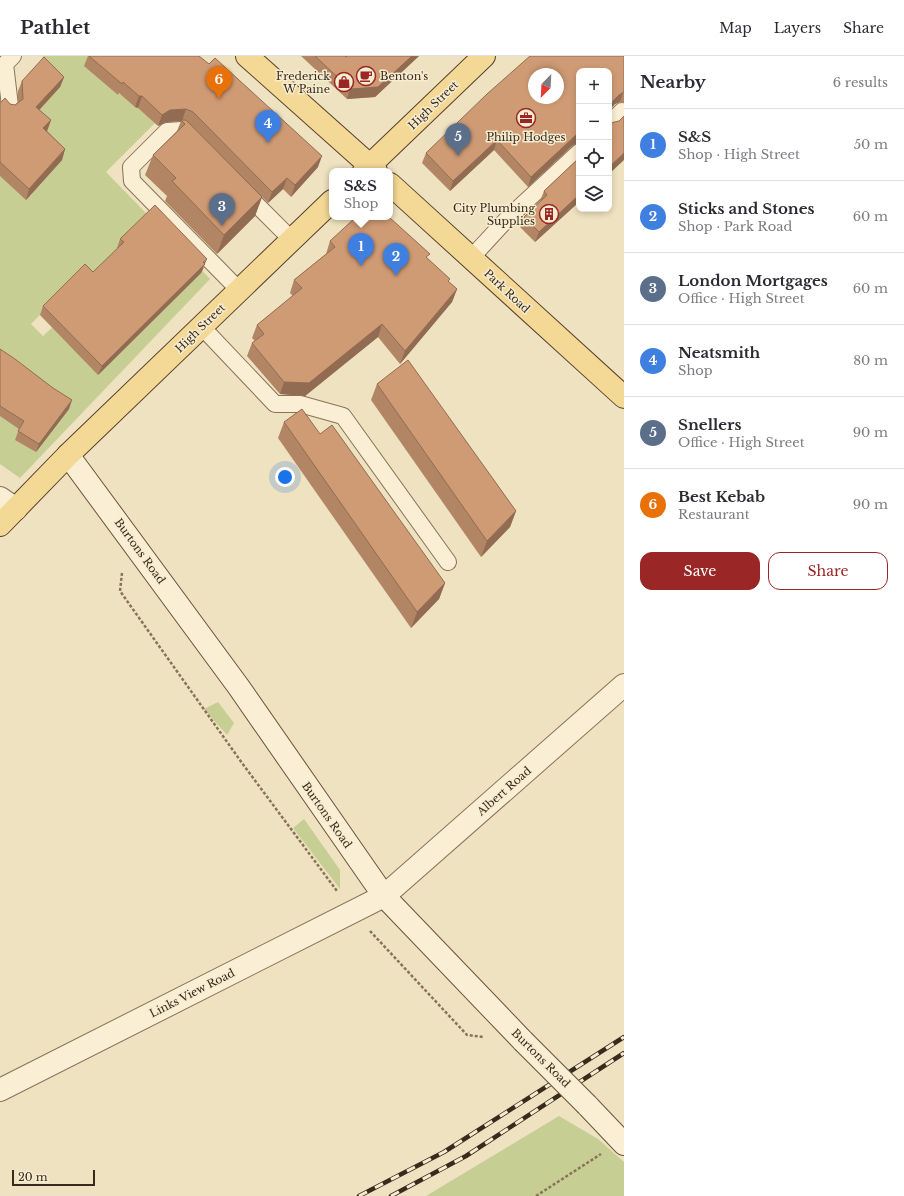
<!DOCTYPE html>
<html lang="en">
<head>
<meta charset="utf-8">
<style>
	:root { --surface:#fff; --page:#f7f7f7; --text:#2b2b33; --muted:#7c7c81; --line:#e1e1e2; --accent:#9a2626 }
	body { margin:0; font-family:"Libre Baskerville",serif; background:var(--page); color:var(--text) }
	.controls { position:absolute; right:12px; top:12px; display:grid; overflow:hidden; border-radius:8px; box-shadow:0 2px 6px #0003 }
	.controls button { width:36px; height:36px; display:grid; place-items:center; padding:0; border:0; border-bottom:1px solid var(--line); background:var(--surface); color:var(--text); font:20px sans-serif }
	.compass { position:absolute; left:528px; top:12px; width:36px; height:36px; border-radius:50%; background:var(--surface); box-shadow:0 2px 6px #0003; rotate:204deg }
	.scale { position:absolute; left:12px; bottom:10px; width:83px; box-sizing:border-box; padding-left:4px; border:2px solid #382a1c; border-top:0; font-size:11px; line-height:14px; white-space:nowrap; color:#382a1c; -webkit-text-stroke:3px #f6ecd0; paint-order:stroke }
	.you { position:absolute; left:285px; top:421px; width:14px; height:14px; margin:-10px; border:3px solid #fff; border-radius:50%; background:#1a73e8; box-shadow:0 0 0 6px #1a73e833 }
	.badge { display:grid; place-items:center; width:26px; height:26px; border-radius:50%; background:var(--accent); color:#fff; font-size:13px; font-weight:700 }
	.pin { position:absolute; translate:-50% -33px; filter:drop-shadow(0 1px 2px #0008) }
	.pin::after { content:''; position:absolute; top:21px; width:14px; height:12px; background:inherit; clip-path:polygon(0 0,100% 0,50% 100%) }
	.popup { position:absolute; left:329px; top:112px; width:64px; height:52px; box-sizing:border-box; display:grid; place-content:center; border-radius:8px; background:var(--surface); filter:drop-shadow(0 1px 3px #0005); font-size:13px; white-space:nowrap; color:var(--muted) }
	.popup b { font-size:15px; color:var(--text) }
	.popup::after { content:''; position:absolute; left:50%; top:100%; margin-left:-8px; border:8px solid transparent; border-top-color:var(--surface) }
	.list { margin:0; padding:0; list-style:none }
	h2 { display:flex; justify-content:space-between; align-items:center; height:52px; margin:0; padding:0 16px; font-size:17px }
	h2 small { font-size:13px; font-weight:400; color:var(--muted) }
	.list li { display:grid; grid-template-columns:26px 1fr auto; gap:12px; align-items:center; box-sizing:border-box; height:72px; padding:0 16px; border-top:1px solid var(--line) }
	.list b { display:block; font-size:15px; white-space:nowrap }
	.list p { margin:0; font-size:13px; white-space:nowrap; color:var(--muted) }
	.list em { font-size:13px; font-style:normal; color:var(--muted) }
	.actions { display:flex; gap:8px; padding:12px 16px }
	.actions a { flex:1; padding:9px 0; border:1px solid var(--accent); border-radius:12px; text-align:center; font-size:14px; color:var(--accent) }
	.actions .main { background:var(--accent); color:#fff }
	.icon { flex:none; width:22px; height:22px; fill:none; stroke:currentColor; stroke-width:2; stroke-linecap:round; stroke-linejoin:round }
	.map { position:relative; flex:none; width:624px; height:1140px; overflow:hidden }
	header { display:flex; align-items:center; gap:24px; box-sizing:border-box; height:56px; padding:0 20px; background:var(--surface); border-bottom:1px solid var(--line) }
	header strong { font-size:19px }
	nav { display:flex; gap:22px; margin-inline-start:auto; font-size:14px }
	main { display:flex }
	aside { flex:1; background:var(--surface) }
	.map>svg:first-child { display:block }
	.green { fill:#c6ce94; fill-rule:evenodd }
	.lines { fill:none; stroke-linecap:round; stroke-linejoin:round }
	.lane-casing { stroke:#897258; stroke-width:18 }
	.street-casing { stroke:#897258; stroke-width:24 }
	.secondary-casing { stroke:#6b533b; stroke-width:24 }
	.primary-casing { stroke:#56402c; stroke-width:24 }
	.path { stroke:#897258; stroke-width:2.5; stroke-dasharray:3 2; stroke-linecap:butt }
	.lane { stroke:#faefd4; stroke-width:16 }
	.street { stroke:#faefd4; stroke-width:22 }
	.secondary { stroke:#faefd4; stroke-width:22 }
	.primary { stroke:#f4d896; stroke-width:22 }
	.rail-casing { stroke:#382a1c; stroke-width:4.5 }
	.rail { stroke:#f6ecd0; stroke-width:3; stroke-dasharray:9; stroke-linecap:butt }
	.secondary-bridge-casing { stroke:#6b533b; stroke-width:24; stroke-linecap:butt }
	.secondary-bridge { stroke:#faefd4; stroke-width:22 }
	.wall { fill:#b28565 }
	.shaded-wall { fill:#916c52 }
	.building { fill:#cf9b75; stroke:#916c52; fill-rule:evenodd }
	.labels { text-anchor:middle; dominant-baseline:central; stroke-width:3; stroke-linejoin:round; paint-order:stroke }
	.poi-label { font-size:11px; fill:#382a1c; stroke:#f6ecd0; text-anchor:end }
	.street-label { font-size:11px; fill:#382a1c; stroke:#f6ecd0 }
</style>
</head>
<body>
<header>
<strong>Pathlet</strong>
<nav><a>Map</a><a>Layers</a><a>Share</a></nav>
</header>
<main>
<div class="map">
<svg width="624" height="1140" viewBox="0 0 624 1140">
	<rect width="100%" height="100%" fill="#efe2c0"/>
	<!-- green -->
	<g class="green">
		<path d="M43 0H94L118 39 128 28 144 52 142 55 155 67 106 116 210 223 20 422 0 408V74L36 57 16 39 40 12ZM56 243 55 269 43 280 31 268Z"/>
		<polygon points="218,646 234,667 227,679 204,653"/>
		<polygon points="304,763 340,814 340,833 293,772"/>
		<polygon points="559,1060 598,1083 624,1106 624,1140 426,1140"/>
	</g>
	<g class="lines">
		<defs>
			<g id="lane">
				<polyline points="10,50 5,8 13,0"/>
				<polyline points="609,68 622,55"/>
				<polyline points="193,86 182,74 167,75 131,111 132,125 239,234"/>
				<polyline points="244,136 292,184"/>
				<polyline points="471,202 508,162 579,96"/>
				<polyline points="201,270 275,348 300,348 343,360 448,506"/>
			</g>
			<g id="street">
				<polyline points="0,442 16,453"/>
				<polyline points="0,1034 384,840 624,629"/>
			</g>
			<g id="secondary">
				<polyline points="68,399 238,630 384,840 523,985"/>
				<polyline points="587,1049 624,1088"/>
			</g>
			<g id="primary">
				<polyline points="247,0 376,115"/>
				<polyline points="364,115 484,0"/>
				<polyline points="390,128 624,341"/>
				<polyline points="0,469 68,399 332,145"/>
			</g>
		</defs>
		<!-- lane casing -->
		<use href="#lane" class="lane-casing"/>
		<!-- street casing -->
		<use href="#street" class="street-casing"/>
		<!-- secondary casing -->
		<use href="#secondary" class="secondary-casing"/>
		<!-- primary casing -->
		<use href="#primary" class="primary-casing"/>
		<!-- path -->
		<g class="path">
			<polyline points="122,517 120,535 242,707 337,835"/>
			<polyline points="370,875 467,979 483,981"/>
			<polyline points="536,1140 601,1098"/>
		</g>
		<!-- lane -->
		<use href="#lane" class="lane"/>
		<!-- street -->
		<use href="#street" class="street"/>
		<!-- secondary -->
		<use href="#secondary" class="secondary"/>
		<!-- primary -->
		<use href="#primary" class="primary"/>
		<defs>
			<g id="rail">
				<polyline points="359,1140 444,1096 624,981"/>
				<polyline points="391,1140 466,1100 624,997"/>
			</g>
		</defs>
		<!-- rail casing -->
		<use href="#rail" class="rail-casing"/>
		<!-- rail -->
		<use href="#rail" class="rail"/>
		<defs>
			<polyline id="secondary-bridge" points="523,985 587,1049"/>
		</defs>
		<!-- secondary-bridge casing -->
		<use href="#secondary-bridge" class="secondary-bridge-casing"/>
		<!-- secondary-bridge -->
		<use href="#secondary-bridge" class="secondary-bridge"/>
	</g>
	<!-- wall -->
	<g class="wall">
		<polygon points="88,0 199,0 318,111 291,141 283,133 268,147 262,141 255,160 217,198 165,145 167,140 145,119 153,99 177,75 181,65 166,66 158,70 138,52 135,51 119,37 118,39 84,10"/>
		<polygon points="301,0 345,0 346,1 347,0 419,0 375,41 347,43"/>
		<polygon points="624,0 624,47 620,46 615,48 609,15 573,89 528,131 494,94 450,135 422,107 426,97"/>
		<polygon points="64,21 60,31 39,54 51,64 47,75 65,93 62,104 26,144 0,120 0,46 1,46 15,49 18,46 18,35 22,25"/>
		<polygon points="579,102 579,146 535,186 520,171 524,161 540,145 544,135"/>
		<polygon points="120,183 204,212 201,217 98,319 40,259 43,250 93,216 118,193 117,192"/>
		<polygon points="330,185 428,203 449,226 457,233 452,246 400,308 378,281 305,340 280,338 247,300 252,287 255,285 252,282 257,269 293,240 290,237 294,224 326,198"/>
		<polygon points="0,293 69,353 36,396 15,384 19,373 0,360"/>
		<polygon points="377,328 516,455 510,471 481,501 371,344"/>
		<polygon points="284,366 320,378 445,527 439,543 411,572 278,382"/>
	</g>
	<!-- shaded-wall -->
	<g class="shaded-wall">
		<polygon points="412,0 419,0 375,41 347,43 350,33"/>
		<polygon points="64,21 60,31 32,62 36,51"/>
		<polygon points="623,36 620,46 615,48 609,55 609,49 619,39"/>
		<polygon points="139,40 142,40 138,52 135,51"/>
		<polygon points="186,53 182,65 166,66 158,70 162,59 170,54"/>
		<polygon points="51,64 47,75 39,82 43,72"/>
		<polygon points="576,79 579,79 579,87 573,89 528,131 531,121"/>
		<polygon points="497,84 494,94 450,135 453,125"/>
		<polygon points="65,93 62,104 26,144 29,133"/>
		<polygon points="624,97 624,104 609,118 609,111"/>
		<polygon points="322,100 318,111 291,141 295,129"/>
		<polygon points="287,122 283,133 268,147 272,136"/>
		<polygon points="579,139 579,146 535,186 539,176"/>
		<polygon points="262,141 255,160 217,198 224,179"/>
		<polygon points="207,203 201,217 98,319 102,310"/>
		<polygon points="457,233 452,246 400,308 405,295"/>
		<polygon points="382,268 378,281 305,340 280,338 284,326"/>
		<polygon points="72,344 69,353 36,396 39,388"/>
		<polygon points="516,455 510,471 481,501 487,485"/>
		<polygon points="445,527 439,543 411,572 417,556"/>
	</g>
	<!-- building -->
	<g class="building">
		<polygon points="89,0 199,0 209,8 215,2 322,100 295,129 287,122 272,136 193,56 186,53 170,54 162,59 142,40 139,40 123,26 122,28"/>
		<polygon points="315,0 345,0 346,1 347,0 412,0 378,31 350,33"/>
		<path d="M530 0H624V36L619 39 609 49V15H579V79H576L531 121 497 84 453 125 426 97 487 38ZM534 18H558V42H534Z"/>
		<polygon points="44,1 64,21 36,51 51,64 43,72 65,93 29,133 0,106 0,46 1,46 5,42 10,48 15,49 23,43 22,25"/>
		<polygon points="624,60 624,97 609,111 609,67 610,67 619,65"/>
		<polygon points="181,64 186,64 262,141 224,179 172,125 176,122 153,99 185,68"/>
		<polygon points="579,102 579,139 539,176 524,161 547,139 544,135"/>
		<polygon points="155,149 207,203 203,206 205,208 102,310 43,250 85,208 93,216 124,186 120,183"/>
		<polygon points="356,161 389,161 430,198 426,201 450,223 448,225 457,233 405,295 382,268 309,327 284,326 252,287 264,278 257,269 302,232 294,224 335,191 330,185"/>
		<polygon points="0,293 15,303 53,332 72,344 39,388 18,375 24,365 0,350"/>
		<polygon points="408,304 516,455 487,485 377,328"/>
		<polygon points="302,353 320,378 332,369 445,527 417,556 284,366"/>
	</g>
	<!-- icons -->
	<defs>
		<symbol id="cafe-ring" viewBox="-11 -11 22 22"><circle r="9.5" fill="#f6ecd0" stroke="#9a2626" stroke-width="1.5"/><path d="M-5.5-4.5H6V0H3Q3 3.5 0 3.5H-2.5Q-5.5 3.5-5.5 0ZM3-3.2v2h1.7v-2ZM-6 4.5H4V6H-6Z" fill="#9a2626"/></symbol>
		<symbol id="shop-ring" viewBox="-11 -11 22 22"><circle r="9.5" fill="#f6ecd0" stroke="#9a2626" stroke-width="1.5"/><path d="M-5-2.5h2.3a2.7 3.5 0 0 1 5.4 0H5L5.5 6h-11ZM-1.5-2.5h3a1.5 2.3 0 0 0-3 0Z" fill="#9a2626"/></symbol>
		<symbol id="office-ring" viewBox="-11 -11 22 22"><circle r="9.5" fill="#f6ecd0" stroke="#9a2626" stroke-width="1.5"/><path d="M-6-3h4V-5.5h4V-3h4V5H-6ZM-1-4.5V-3h2v-1.5ZM-6 0V1H6V0Z" fill="#9a2626"/></symbol>
		<symbol id="building-ring" viewBox="-11 -11 22 22"><circle r="9.5" fill="#f6ecd0" stroke="#9a2626" stroke-width="1.5"/><path d="M-4-6H4V6H1V3H-1V6H-4ZM-2.5-4.3h1.7v1.8h-1.7ZM.8-4.3h1.7v1.8H.8ZM-2.5-1h1.7V.8h-1.7ZM.8-1h1.7V.8H.8Z" fill="#9a2626"/></symbol>
	</defs>
	<g fill-rule="evenodd">
		<use href="#cafe-ring" x="355" y="9" width="22" height="22"/>
		<use href="#shop-ring" x="333" y="15" width="22" height="22"/>
		<use href="#office-ring" x="515" y="51" width="22" height="22"/>
		<use href="#building-ring" x="538" y="147" width="22" height="22"/>
	</g>
	<g class="labels">
		<!-- poi labels -->
		<g class="poi-label">
			<text x="330" y="20">Frederick<tspan x="330" dy="13">W Paine</tspan></text>
			<text x="380" y="20" text-anchor="start">Benton's</text>
			<text x="526" y="81" text-anchor="middle">Philip Hodges</text>
			<text x="535" y="152">City Plumbing<tspan x="535" dy="13">Supplies</tspan></text>
		</g>
		<!-- street labels -->
		<g class="street-label">
			<text transform="translate(433 49) rotate(-44)">High Street</text>
			<text transform="translate(507 235) rotate(43)">Park Road</text>
			<text transform="translate(200 272) rotate(-44)">High Street</text>
			<text transform="translate(140 495) rotate(54)">Burtons Road</text>
			<text transform="translate(504 735) rotate(-41)">Albert Road</text>
			<text transform="translate(327 759) rotate(55)">Burtons Road</text>
			<text transform="translate(192 937) rotate(-27)">Links View Road</text>
			<text transform="translate(541 1002) rotate(45)">Burtons Road</text>
		</g>
	</g>
</svg>
<div class="controls">
<button>+</button>
<button>−</button>
<button><svg class="icon" aria-label="locate" viewBox="0 0 24 24"><circle cx="12" cy="12" r="6"/><path d="M12 2v4M12 18v4M2 12h4M18 12h4"/></svg></button>
<button><svg class="icon" aria-label="layers" viewBox="0 0 24 24"><path d="M12 4l9 5-9 5-9-5zM3 14l9 5 9-5"/></svg></button>
</div>
<svg class="compass" viewBox="-18 -18 36 36"><path d="M0-13l5 13h-10z" fill="#e53935"/><path d="M0 13l5-13h-10z" fill="#7c7c81"/></svg>
<div class="scale">20 m</div>
<div class="you"></div>
<div class="pin badge" style="left:361px;top:210px;background:#3f7fe0">1</div>
<div class="popup"><b>S&amp;S</b>Shop</div>
<div class="pin badge" style="left:396px;top:220px;background:#3f7fe0">2</div>
<div class="pin badge" style="left:222px;top:170px;background:#5c6f8a">3</div>
<div class="pin badge" style="left:268px;top:87px;background:#3f7fe0">4</div>
<div class="pin badge" style="left:458px;top:100px;background:#5c6f8a">5</div>
<div class="pin badge" style="left:219px;top:43px;background:#e8710a">6</div>
</div>
<aside>
<h2>Nearby<small>6 results</small></h2>
<ul class="list">
<li><span class="badge" style="background:#3f7fe0">1</span><div><b>S&amp;S</b><p>Shop · High Street</p></div><em>50 m</em></li>
<li><span class="badge" style="background:#3f7fe0">2</span><div><b>Sticks and Stones</b><p>Shop · Park Road</p></div><em>60 m</em></li>
<li><span class="badge" style="background:#5c6f8a">3</span><div><b>London Mortgages</b><p>Office · High Street</p></div><em>60 m</em></li>
<li><span class="badge" style="background:#3f7fe0">4</span><div><b>Neatsmith</b><p>Shop</p></div><em>80 m</em></li>
<li><span class="badge" style="background:#5c6f8a">5</span><div><b>Snellers</b><p>Office · High Street</p></div><em>90 m</em></li>
<li><span class="badge" style="background:#e8710a">6</span><div><b>Best Kebab</b><p>Restaurant</p></div><em>90 m</em></li>
</ul>
<div class="actions"><a class="main">Save</a><a>Share</a></div>
</aside>
</main>
</body>
</html>
